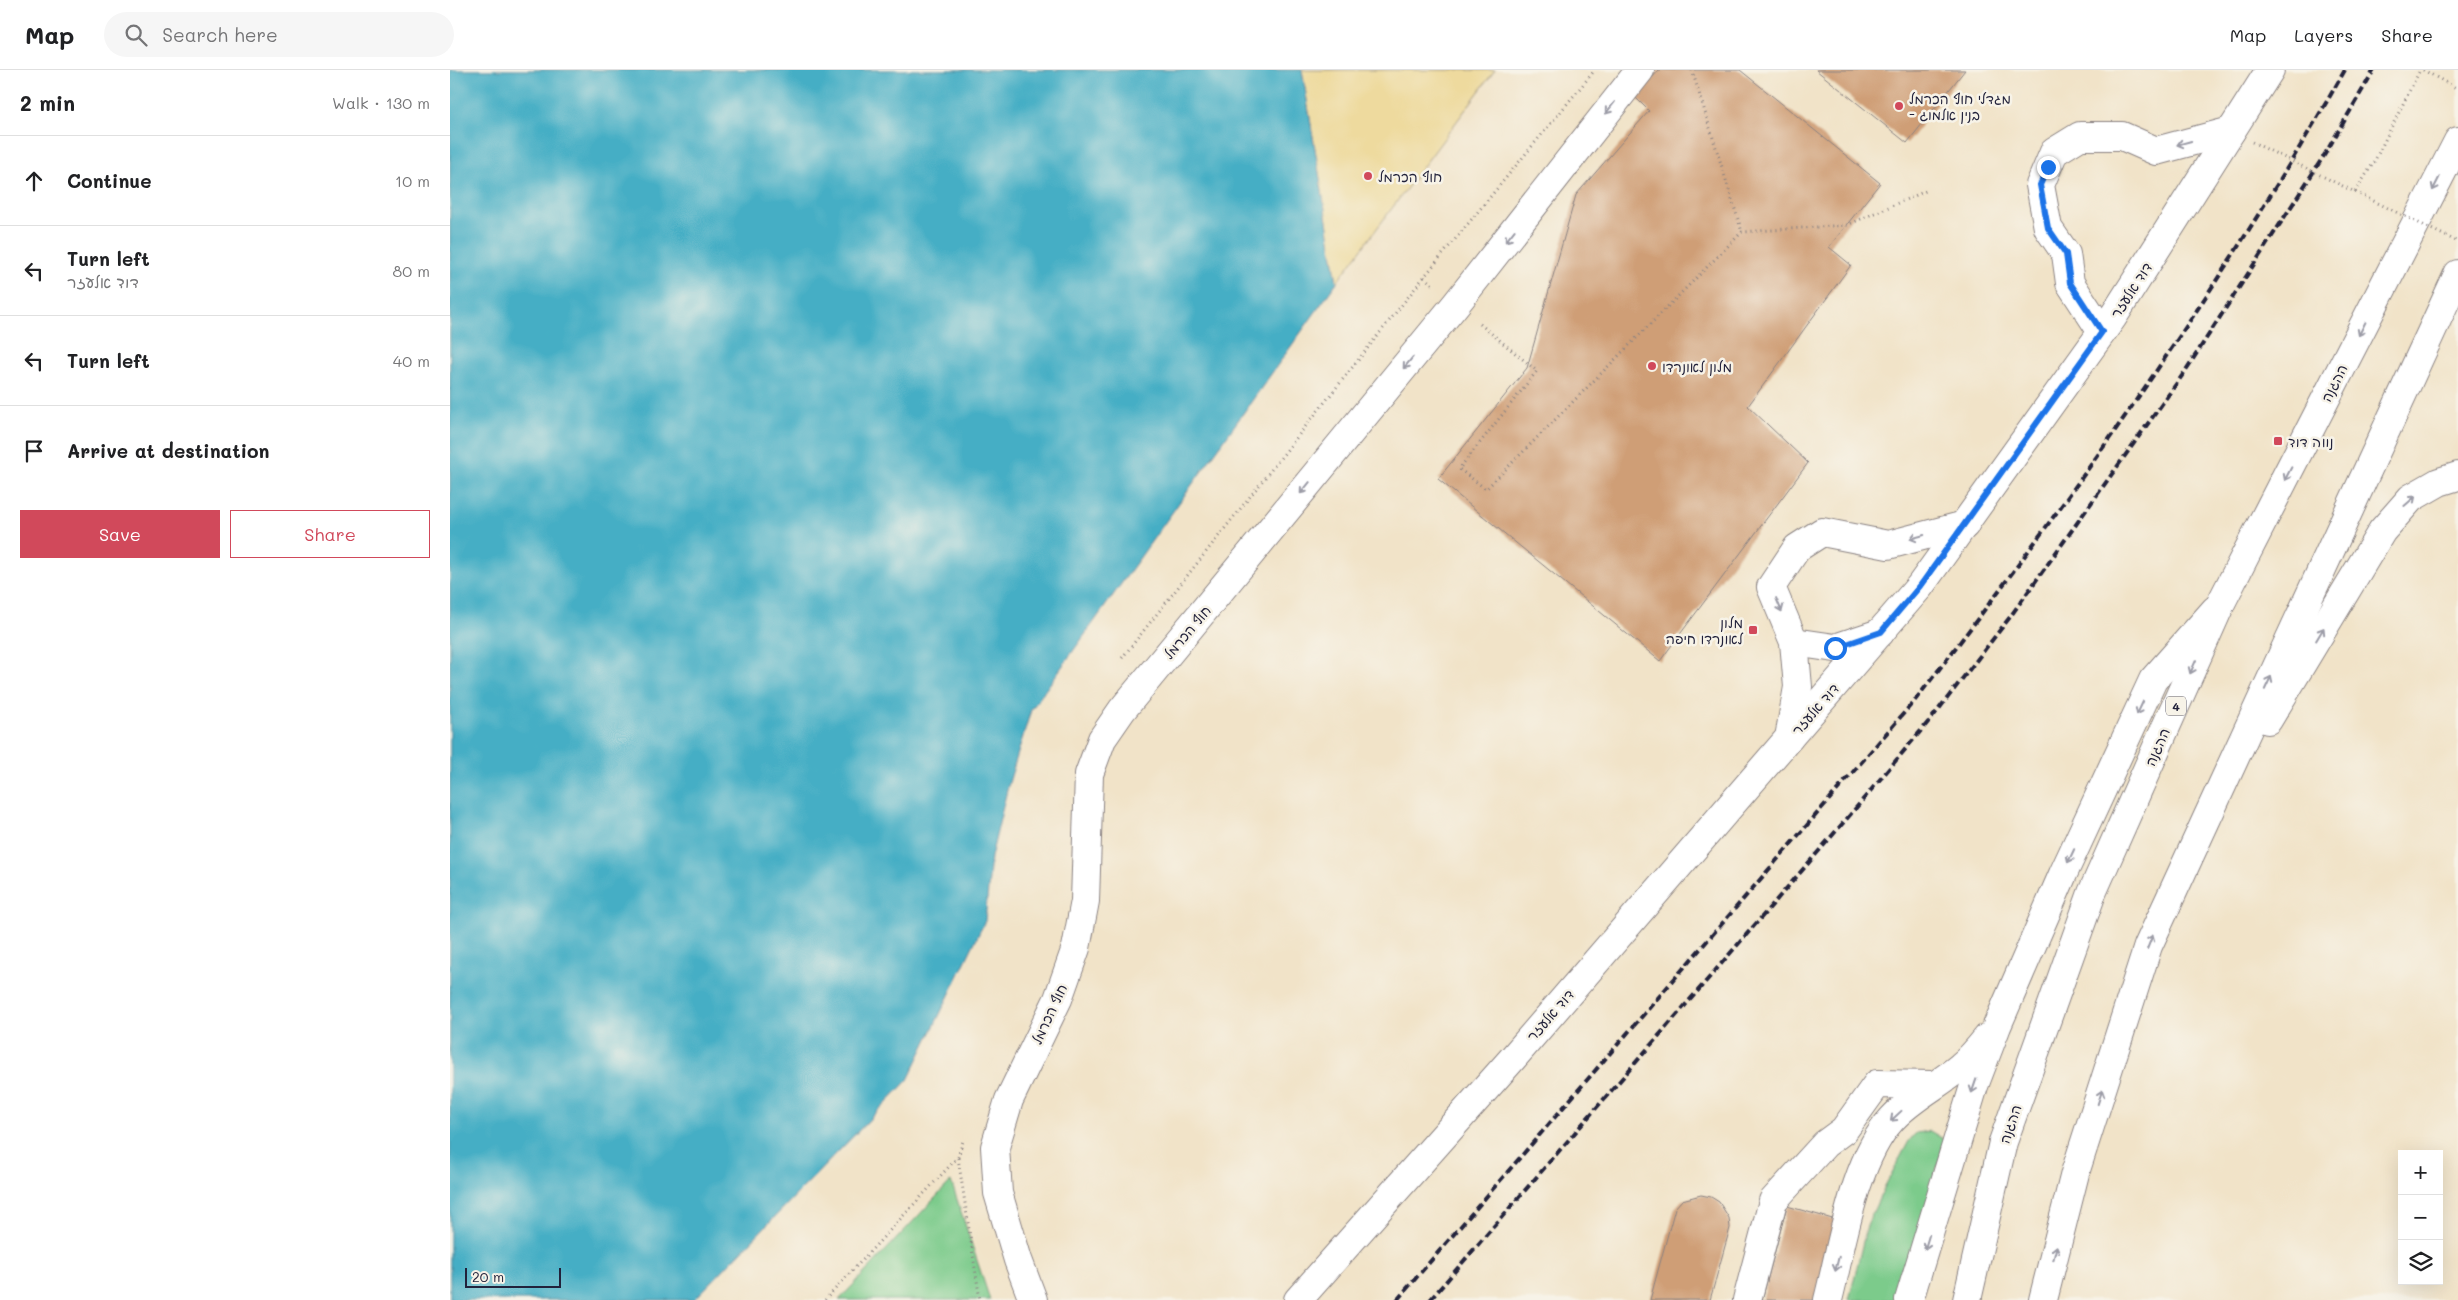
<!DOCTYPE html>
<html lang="en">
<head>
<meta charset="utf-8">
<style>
	:root { --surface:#fff; --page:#f6f6f6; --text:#202124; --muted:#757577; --line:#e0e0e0; --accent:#d1495b }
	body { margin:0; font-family:Mali,"Playpen Sans Hebrew",sans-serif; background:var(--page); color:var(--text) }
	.controls { position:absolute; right:15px; bottom:15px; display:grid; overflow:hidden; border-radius:0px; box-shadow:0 5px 20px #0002 }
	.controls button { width:45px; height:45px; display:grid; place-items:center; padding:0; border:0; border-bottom:1px solid var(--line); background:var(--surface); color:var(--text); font:25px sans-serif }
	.scale { position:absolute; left:15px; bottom:12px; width:96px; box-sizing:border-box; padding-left:5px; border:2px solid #22223b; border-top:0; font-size:14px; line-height:18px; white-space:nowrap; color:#22223b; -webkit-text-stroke:4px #f7f3e8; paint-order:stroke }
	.stop { position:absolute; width:15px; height:15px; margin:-11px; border:4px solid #1a73e8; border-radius:50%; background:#fff }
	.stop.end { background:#1a73e8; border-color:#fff; box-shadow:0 1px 5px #0008 }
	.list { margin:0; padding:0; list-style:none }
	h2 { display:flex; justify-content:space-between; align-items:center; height:65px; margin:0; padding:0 20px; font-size:21px }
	h2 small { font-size:16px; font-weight:400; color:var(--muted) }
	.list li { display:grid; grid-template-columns:32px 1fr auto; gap:15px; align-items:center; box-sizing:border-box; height:90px; padding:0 20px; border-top:1px solid var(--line) }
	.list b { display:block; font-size:19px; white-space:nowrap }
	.list p { margin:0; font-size:16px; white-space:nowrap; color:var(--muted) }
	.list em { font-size:16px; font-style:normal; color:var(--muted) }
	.actions { display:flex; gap:10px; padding:15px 20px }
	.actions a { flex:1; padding:11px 0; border:1px solid var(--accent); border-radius:0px; text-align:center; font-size:18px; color:var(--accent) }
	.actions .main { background:var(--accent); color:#fff }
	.icon { flex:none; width:28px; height:28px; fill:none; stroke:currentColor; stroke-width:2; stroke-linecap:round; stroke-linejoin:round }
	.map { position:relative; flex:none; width:2008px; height:1230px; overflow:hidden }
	header { display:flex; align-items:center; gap:30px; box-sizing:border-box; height:70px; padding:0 25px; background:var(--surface); border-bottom:1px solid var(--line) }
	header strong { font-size:24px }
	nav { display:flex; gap:28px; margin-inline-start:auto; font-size:18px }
	.search { width:350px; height:45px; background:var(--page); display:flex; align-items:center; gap:12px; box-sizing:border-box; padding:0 18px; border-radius:28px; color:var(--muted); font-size:19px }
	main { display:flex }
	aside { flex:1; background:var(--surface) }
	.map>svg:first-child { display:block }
	.green { fill:#7ccb8b; stroke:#4f7663 }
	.sand { fill:#eeda9e; stroke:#887e6c }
	.water { fill:#45aec5; stroke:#346880 }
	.building { fill:#cf9e76 }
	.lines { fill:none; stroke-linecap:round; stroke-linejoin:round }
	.minor-casing { stroke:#8a8282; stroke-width:30 }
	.highway-casing { stroke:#8a8282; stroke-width:30 }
	.path { stroke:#8a8282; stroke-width:3; stroke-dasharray:1 4; stroke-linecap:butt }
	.minor { stroke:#fff; stroke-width:28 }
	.highway { stroke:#fff; stroke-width:28 }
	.rail { stroke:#22223b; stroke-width:4; stroke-dasharray:8 4; stroke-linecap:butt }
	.path-bridge { stroke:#8a8282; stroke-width:3; stroke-dasharray:1 4; stroke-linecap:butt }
	.oneway { stroke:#9c9ca7 }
	.route { stroke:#1a73e8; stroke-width:6 }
	.poi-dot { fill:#d1495b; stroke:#f7f3e8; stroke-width:2 }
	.labels { text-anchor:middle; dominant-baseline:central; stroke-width:5; stroke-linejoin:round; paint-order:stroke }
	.shield { fill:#f7f3e8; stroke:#62616f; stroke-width:1 }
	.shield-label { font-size:12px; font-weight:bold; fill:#22223b }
	.poi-label { font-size:14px; fill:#22223b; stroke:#f7f3e8; text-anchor:start }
	.street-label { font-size:14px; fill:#22223b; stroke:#f7f3e8 }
</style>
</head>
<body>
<header>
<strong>Map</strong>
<div class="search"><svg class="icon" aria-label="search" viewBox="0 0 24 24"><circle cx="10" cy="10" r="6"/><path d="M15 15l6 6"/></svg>Search here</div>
<nav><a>Map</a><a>Layers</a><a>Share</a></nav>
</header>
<main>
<aside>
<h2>2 min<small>Walk · 130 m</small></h2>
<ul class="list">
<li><svg class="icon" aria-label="ahead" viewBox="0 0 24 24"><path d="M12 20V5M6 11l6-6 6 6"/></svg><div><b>Continue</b></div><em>10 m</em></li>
<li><svg class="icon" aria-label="left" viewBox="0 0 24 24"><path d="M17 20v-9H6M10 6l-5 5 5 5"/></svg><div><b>Turn left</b><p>דוד אלעזר</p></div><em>80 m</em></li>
<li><svg class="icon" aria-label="left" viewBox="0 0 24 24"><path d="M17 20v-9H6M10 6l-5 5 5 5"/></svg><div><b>Turn left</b></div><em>40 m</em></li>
<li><svg class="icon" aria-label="arrive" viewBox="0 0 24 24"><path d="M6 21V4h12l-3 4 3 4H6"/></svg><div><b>Arrive at destination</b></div></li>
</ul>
<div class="actions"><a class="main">Save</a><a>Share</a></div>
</aside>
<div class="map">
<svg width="2008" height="1230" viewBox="0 0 2008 1230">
	<rect width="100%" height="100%" fill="#f7f3e8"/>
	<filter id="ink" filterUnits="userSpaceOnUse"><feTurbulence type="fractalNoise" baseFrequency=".02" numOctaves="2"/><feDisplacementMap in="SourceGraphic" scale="10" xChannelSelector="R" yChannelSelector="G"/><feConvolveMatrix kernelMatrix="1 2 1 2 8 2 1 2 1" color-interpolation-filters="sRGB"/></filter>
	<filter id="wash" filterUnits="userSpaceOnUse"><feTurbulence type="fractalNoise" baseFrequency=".0096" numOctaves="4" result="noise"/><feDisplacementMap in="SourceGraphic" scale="20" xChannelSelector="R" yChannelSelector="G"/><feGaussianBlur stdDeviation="1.12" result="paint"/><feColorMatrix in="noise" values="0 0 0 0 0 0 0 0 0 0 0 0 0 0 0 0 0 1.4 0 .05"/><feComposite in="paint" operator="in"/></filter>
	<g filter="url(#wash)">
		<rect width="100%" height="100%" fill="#f1e3c8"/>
		<!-- green -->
		<g class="green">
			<polygon points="1480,1061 1495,1070 1449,1230 1399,1230 1417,1155 1435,1116 1459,1071 1466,1063"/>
			<polygon points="501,1111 540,1230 389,1230"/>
		</g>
		<!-- sand -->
		<polygon class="sand" points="852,0 1045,0 887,212"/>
		<!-- water -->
		<polygon class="water" points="0,0 852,0 887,212 581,640 558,716 541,787 535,851 458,1010 244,1230 0,1230"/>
		<g id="blocks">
			<!-- building -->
			<g class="building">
				<polygon points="1209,0 1290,0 1430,113 1379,177 1401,195 1298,336 1358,393 1210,591 988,409 1077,298 1126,125 1199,41 1185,27"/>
				<polygon points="1366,0 1515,0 1457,73"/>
				<polygon points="1251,1125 1261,1127 1269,1132 1279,1148 1280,1158 1260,1230 1200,1230 1225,1138 1232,1130"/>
				<polygon points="1337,1136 1386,1150 1365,1230 1312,1230"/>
			</g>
		</g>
	</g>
	<g filter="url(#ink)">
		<use href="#blocks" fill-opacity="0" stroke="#8a8282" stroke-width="1"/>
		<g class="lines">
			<defs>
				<g id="minor">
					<polyline points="1652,262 1620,213 1616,184 1598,158 1590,115 1604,82 1630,66 1672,66 1706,81 1781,61"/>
					<polyline points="1344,572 1385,578 1430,563"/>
					<polyline points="1339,668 1348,617 1344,572 1321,517 1347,478 1372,462 1438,475 1515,455"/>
					<polyline points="583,1230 568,1190 548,1123 545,1077 559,1030 608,929 626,878 635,831 639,704 652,669 672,640 1006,234 1190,0"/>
					<polyline points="848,1230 1063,988 1470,516 1663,247 1820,0"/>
					<polyline points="1297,1230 1323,1131 1375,1074 1394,1060 1427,1014 1482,1015"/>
					<path d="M1378 1230C1392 1176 1404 1090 1442 1049 1462 1027 1489 1015 1511 996 1521 988 1529 978 1537 968"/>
					<polyline points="1459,1230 1524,1016 1547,956 1613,804 1703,610 1765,540"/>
				</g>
				<g id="highway">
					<polyline points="1818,650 1932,461 1961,428 1989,412 2008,406"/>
					<polyline points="1517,1230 1553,1072 1642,823 1772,531 2008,71"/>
					<polyline points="1593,1230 1625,1103 1698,876 2008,204"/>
				</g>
			</defs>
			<!-- minor casing -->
			<use href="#minor" class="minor-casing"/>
			<!-- highway casing -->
			<use href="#highway" class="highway-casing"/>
			<!-- path -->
			<g class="path">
				<polyline points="1242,0 1292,162"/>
				<polyline points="1973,0 2008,19"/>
				<polyline points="1905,122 1924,92 1970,0"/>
				<polyline points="974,207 983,215"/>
				<polyline points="1030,254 1087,301 1009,399 1036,419 1292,162 1397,155 1478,120"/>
				<polyline points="672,588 974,207 1145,0"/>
				<polyline points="508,1088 530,1230"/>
				<polyline points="375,1230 508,1087 513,1071"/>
			</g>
			<!-- minor -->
			<use href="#minor" class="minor"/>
			<!-- highway -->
			<use href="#highway" class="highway"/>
			<!-- rail -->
			<g class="rail">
				<path d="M947 1230 1466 629C1622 429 1769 220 1895 0"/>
				<polyline points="980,1230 1400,745 1485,644 1560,547 1734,303 1875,84 1924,0"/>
			</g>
			<!-- path-bridge -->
			<polyline class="path-bridge" points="1802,72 2008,172"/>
		</g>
		<!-- one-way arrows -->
		<defs><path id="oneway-shaft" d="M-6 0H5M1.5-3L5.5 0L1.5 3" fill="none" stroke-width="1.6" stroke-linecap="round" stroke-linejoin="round" transform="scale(1.25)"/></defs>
		<g class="oneway">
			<use href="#oneway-shaft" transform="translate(1160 38) rotate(128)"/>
			<use href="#oneway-shaft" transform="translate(1734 73) rotate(165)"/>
			<use href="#oneway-shaft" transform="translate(1986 114) rotate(117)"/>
			<use href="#oneway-shaft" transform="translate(1060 166) rotate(128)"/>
			<use href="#oneway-shaft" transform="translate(1912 259) rotate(117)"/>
			<use href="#oneway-shaft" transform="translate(958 293) rotate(129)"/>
			<use href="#oneway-shaft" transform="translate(1838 404) rotate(117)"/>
			<use href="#oneway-shaft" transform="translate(855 418) rotate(129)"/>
			<use href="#oneway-shaft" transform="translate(1960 431) rotate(-41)"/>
			<use href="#oneway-shaft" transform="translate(1467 467) rotate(165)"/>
			<use href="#oneway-shaft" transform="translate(1329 535) rotate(67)"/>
			<use href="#oneway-shaft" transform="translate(1870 564) rotate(-59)"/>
			<use href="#oneway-shaft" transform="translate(1743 597) rotate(114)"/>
			<use href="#oneway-shaft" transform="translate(1818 613) rotate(-65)"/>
			<use href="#oneway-shaft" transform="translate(1690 638) rotate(115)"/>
			<use href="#oneway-shaft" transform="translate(1621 786) rotate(115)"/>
			<use href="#oneway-shaft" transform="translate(1700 872) rotate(-68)"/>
			<use href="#oneway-shaft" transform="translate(1524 1016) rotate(109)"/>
			<use href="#oneway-shaft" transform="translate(1650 1027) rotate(-72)"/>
			<use href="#oneway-shaft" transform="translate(1446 1046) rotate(137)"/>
			<use href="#oneway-shaft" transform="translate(1477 1172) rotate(107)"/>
			<use href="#oneway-shaft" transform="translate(1605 1183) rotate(-76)"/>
			<use href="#oneway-shaft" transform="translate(1387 1194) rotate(104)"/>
		</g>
	</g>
	<g class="lines" filter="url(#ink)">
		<!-- route -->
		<polyline class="route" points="1385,578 1431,562 1470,516 1652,262 1620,213 1616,184 1598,158 1590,115 1598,97"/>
	</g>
	<!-- markers -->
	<g class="poi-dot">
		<circle cx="1449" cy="36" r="5"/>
		<circle cx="918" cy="106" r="5"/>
		<circle cx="1202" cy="296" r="5"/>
		<rect x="1823" y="366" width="10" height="10" rx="2.5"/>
		<rect x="1298" y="555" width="10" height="10" rx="2.5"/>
	</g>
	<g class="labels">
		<!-- shield labels -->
		<rect class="shield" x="1716" y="626.5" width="20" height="19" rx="4"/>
		<g class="shield-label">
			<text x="1726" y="636">4</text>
		</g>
		<!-- poi labels -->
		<g class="poi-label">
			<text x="1459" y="28">מגדלי חוף הכרמל<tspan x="1459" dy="16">- בנין אלמוג</tspan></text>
			<text x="928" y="106">חוף הכרמל</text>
			<text x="1212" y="296">מלון לאונרדו</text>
			<text x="1838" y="371">נווה דוד</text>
			<text x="1293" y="552" text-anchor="end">מלון<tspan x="1293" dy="16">לאונרדו חיפה</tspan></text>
		</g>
		<!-- street labels -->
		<g class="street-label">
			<text transform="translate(1681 220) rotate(-57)">דוד אלעזר</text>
			<text transform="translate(1884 313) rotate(-63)">ההגנה</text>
			<text transform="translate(737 562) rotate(-50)">חוף הכרמל</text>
			<text transform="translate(1365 639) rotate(-49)">דוד אלעזר</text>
			<text transform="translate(1707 677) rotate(-66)">ההגנה</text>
			<text transform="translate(599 944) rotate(-65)">חוף הכרמל</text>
			<text transform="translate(1100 945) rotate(-49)">דוד אלעזר</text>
			<text transform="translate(1560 1054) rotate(-71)">ההגנה</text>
		</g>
	</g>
</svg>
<div class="controls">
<button>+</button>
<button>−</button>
<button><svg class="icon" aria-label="layers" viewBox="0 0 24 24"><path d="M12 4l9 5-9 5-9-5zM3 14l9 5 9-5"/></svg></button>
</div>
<div class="scale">20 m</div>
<div class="stop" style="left:1385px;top:578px"></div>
<div class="stop end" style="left:1598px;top:97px"></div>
</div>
</main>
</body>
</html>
